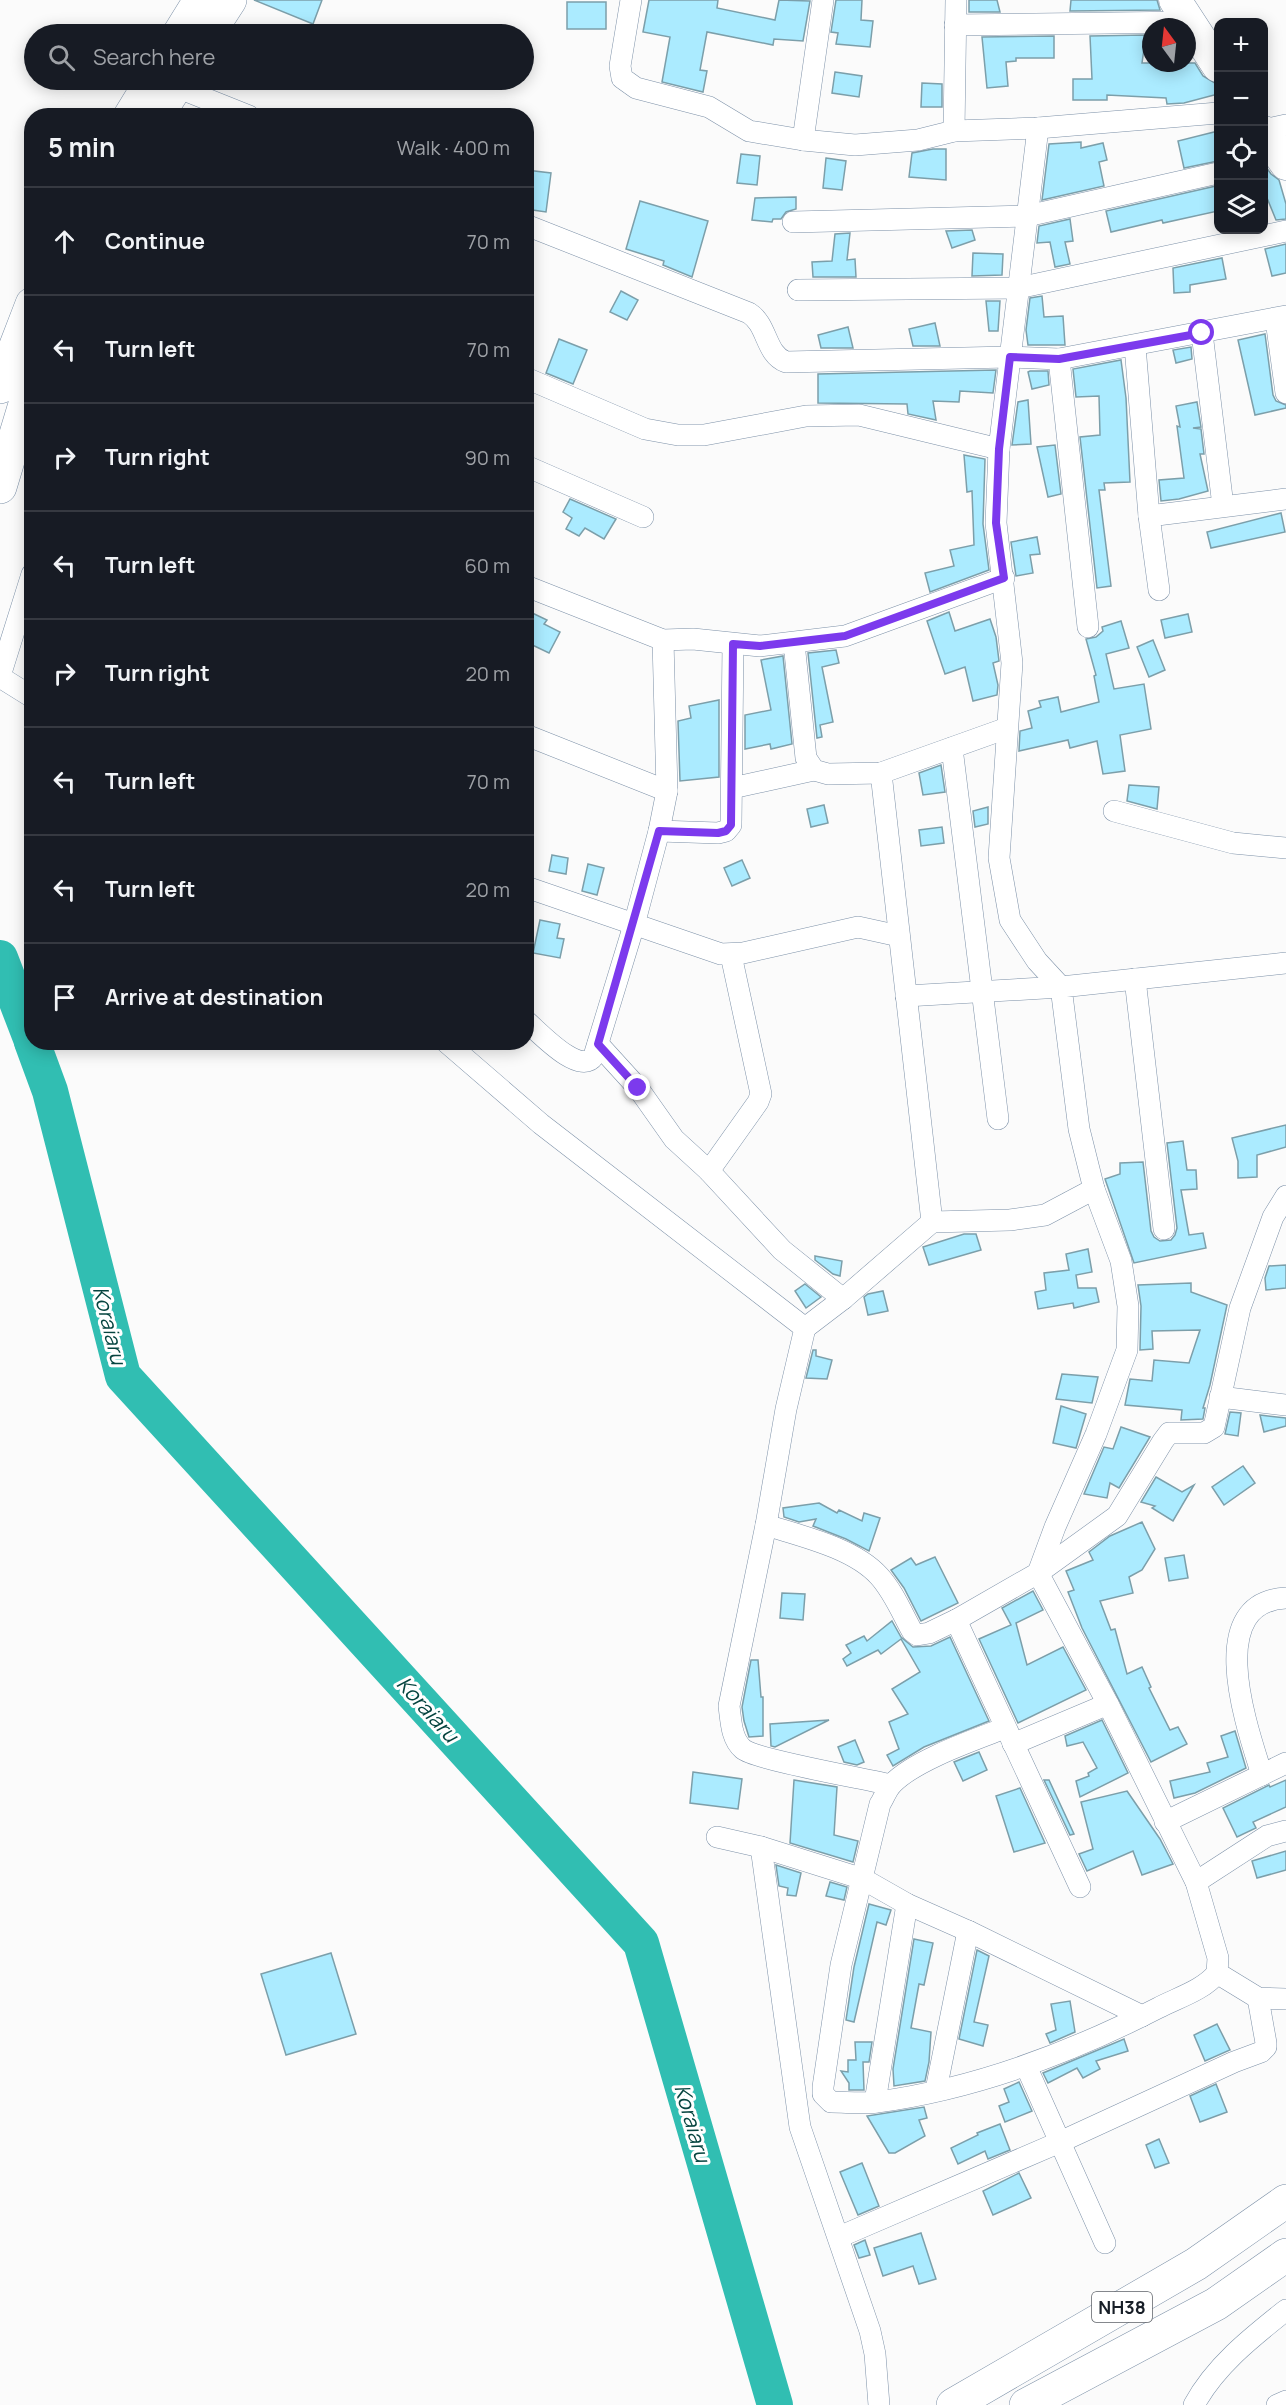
<!DOCTYPE html>
<html lang="en">
<head>
<meta charset="utf-8">
<style>
	:root { --surface:#171b24; --page:#242831; --text:#f1f3f6; --muted:#9ea1a6; --line:#363941 }
	body { margin:0; font-family:Manrope,sans-serif; background:var(--page); color:var(--text) }
	.controls { position:absolute; right:18px; top:18px; display:grid; overflow:hidden; border-radius:12px; box-shadow:0 3px 15px #0003 }
	.controls button { width:54px; height:54px; display:grid; place-items:center; padding:0; border:0; border-bottom:2px solid var(--line); background:var(--surface); color:var(--text); font:30px sans-serif }
	.compass { position:absolute; left:1142px; top:18px; width:54px; height:54px; border-radius:50%; background:var(--surface); box-shadow:0 3px 15px #0003; rotate:345deg }
	.stop { position:absolute; width:18px; height:18px; margin:-14px; border:4px solid #7c3aed; border-radius:50%; background:#fff }
	.stop.end { background:#7c3aed; border-color:#fff; box-shadow:0 2px 6px #0008 }
	.list { margin:0; padding:0; list-style:none }
	h2 { display:flex; justify-content:space-between; align-items:center; height:78px; margin:0; padding:0 24px; font-size:26px }
	h2 small { font-size:20px; font-weight:400; color:var(--muted) }
	.list li { display:grid; grid-template-columns:39px 1fr auto; gap:18px; align-items:center; box-sizing:border-box; height:108px; padding:0 24px; border-top:2px solid var(--line) }
	.list b { display:block; font-size:22px; white-space:nowrap }
	.list em { font-size:20px; font-style:normal; color:var(--muted) }
	.icon { flex:none; width:33px; height:33px; fill:none; stroke:currentColor; stroke-width:2; stroke-linecap:round; stroke-linejoin:round }
	.map { position:relative; flex:none; width:1286px; height:2405px; overflow:hidden }
	.search { position:absolute; background:var(--surface); box-shadow:0 3px 15px #0003; left:24px; top:24px; width:510px; height:66px; display:flex; align-items:center; gap:15px; box-sizing:border-box; padding:0 21px; border-radius:33px; color:var(--muted); font-size:22px }
	.panel { position:absolute; background:var(--surface); box-shadow:0 3px 15px #0003; left:24px; top:108px; width:510px; height:942px; border-radius:24px }
	.map>svg:first-child { display:block }
	.lines { fill:none; stroke-linecap:round; stroke-linejoin:round }
	.river { stroke:#31beb2; stroke-width:36 }
	.building { fill:#abebff; stroke:#7c9faa; stroke-width:1.5 }
	.street-casing { stroke:#7d91a8; stroke-width:22 }
	.secondary-casing { stroke:#7d91a8; stroke-width:33 }
	.primary-casing { stroke:#7d91a8; stroke-width:34 }
	.highway-casing { stroke:#7d91a8; stroke-width:34 }
	.street { stroke:#fff; stroke-width:21 }
	.secondary { stroke:#fff; stroke-width:32 }
	.primary { stroke:#fff; stroke-width:33 }
	.highway { stroke:#fff; stroke-width:33 }
	.route { stroke:#7c3aed; stroke-width:8 }
	.labels { text-anchor:middle; dominant-baseline:central; stroke-width:6; stroke-linejoin:round; paint-order:stroke }
	.shield { fill:#fff; stroke:#5d6268; stroke-width:1.5 }
	.shield-label { font-size:18px; font-weight:bold; fill:#171e27 }
	.water-label { font-size:21px; font-style:italic; fill:#05443f; stroke:#fff }
</style>
</head>
<body>
<div class="map">
<svg width="1286" height="2405" viewBox="0 0 1286 2405">
	<rect width="100%" height="100%" fill="#fbfbfb"/>
	<g class="lines">
		<!-- river -->
		<g class="river">
			<polyline points="0,958 32,1041"/>
			<polyline points="32,1042 50,1091 123,1376 641,1943 775,2405"/>
		</g>
	</g>
	<!-- building -->
	<g class="building">
		<polygon points="254,0 322,0 313,24"/>
		<polygon points="649,0 718,0 717,8 775,20 779,0 810,1 803,41 774,39 773,45 707,32 700,70 707,71 703,92 662,82 670,37 643,32"/>
		<polygon points="836,0 862,0 861,20 873,21 870,47 836,44 838,33 831,32"/>
		<polygon points="969,0 997,0 1000,12 969,12"/>
		<polygon points="1071,0 1157,0 1160,10 1070,11"/>
		<rect x="567" y="2" width="39" height="27"/>
		<polygon points="1146,35 1142,63 1195,63 1203,76 1215,83 1218,94 1184,103 1167,104 1166,98 1107,95 1107,100 1073,100 1073,79 1092,79 1090,36"/>
		<polygon points="1054,36 1054,58 1016,58 1016,61 1006,62 1008,86 987,88 982,37"/>
		<polygon points="835,72 862,76 859,97 832,93"/>
		<polygon points="922,83 942,84 942,107 921,107"/>
		<polygon points="1218,131 1218,161 1184,168 1178,141"/>
		<polygon points="1081,142 1081,148 1103,143 1107,160 1099,162 1104,186 1042,200 1049,144"/>
		<polygon points="933,149 946,149 946,180 909,177 912,153"/>
		<polygon points="741,154 760,156 757,185 737,183"/>
		<polygon points="826,158 846,161 842,190 823,188"/>
		<polygon points="1263,163 1271,174 1279,180 1286,204 1286,219 1276,220 1267,198 1263,199"/>
		<polygon points="526,170 551,173 546,212 526,209"/>
		<polygon points="1216,186 1218,211 1163,223 1162,220 1111,232 1106,211"/>
		<polygon points="796,197 796,209 786,212 781,219 773,219 772,222 752,220 755,198"/>
		<polygon points="640,201 708,221 692,277 663,265 664,261 626,249"/>
		<polygon points="1070,219 1073,241 1065,242 1070,264 1055,267 1050,242 1037,243 1039,226"/>
		<polygon points="972,230 975,240 952,248 946,231"/>
		<polygon points="850,233 847,260 855,259 856,277 813,277 812,262 832,261 835,234"/>
		<polygon points="1286,244 1286,273 1272,276 1265,249"/>
		<polygon points="973,253 1003,254 1002,275 972,276"/>
		<polygon points="1222,258 1226,279 1190,285 1190,292 1174,293 1173,268"/>
		<polygon points="621,291 638,300 627,320 610,312"/>
		<polygon points="1042,296 1044,317 1063,316 1065,345 1028,345 1026,330 1030,298"/>
		<polygon points="986,301 1000,301 998,331 989,331"/>
		<polygon points="935,323 940,346 913,346 909,329"/>
		<polygon points="848,327 853,348 821,348 818,335"/>
		<polygon points="1265,334 1273,395 1276,401 1286,405 1286,408 1255,415 1238,340"/>
		<polygon points="559,339 587,350 573,384 546,373"/>
		<polygon points="1191,347 1192,359 1176,363 1173,350"/>
		<polygon points="1121,360 1126,398 1130,482 1104,483 1105,490 1099,490 1111,586 1097,588 1080,437 1100,435 1099,396 1076,397 1073,369"/>
		<polygon points="996,370 993,393 960,391 959,402 933,401 936,420 908,414 907,404 818,403 818,374"/>
		<polygon points="1030,371 1048,371 1049,385 1032,389 1028,372"/>
		<polygon points="1028,400 1031,444 1012,445 1018,402"/>
		<polygon points="1197,402 1201,427 1193,428 1201,429 1204,454 1200,454 1208,491 1179,499 1161,501 1159,480 1184,478 1177,426 1180,427 1176,406"/>
		<polygon points="1055,445 1061,494 1048,497 1037,447"/>
		<polygon points="964,455 985,459 983,524 989,570 930,592 925,573 954,566 950,550 974,545 972,491 967,492"/>
		<polygon points="570,499 616,519 604,539 585,528 579,536 566,529 572,518 563,512"/>
		<polygon points="1281,513 1285,532 1211,548 1207,532"/>
		<polygon points="1037,537 1040,554 1030,555 1033,573 1016,576 1011,542"/>
		<polygon points="526,610 547,620 544,624 560,632 549,653 526,642"/>
		<polygon points="949,612 955,631 990,619 996,637 999,661 993,663 998,685 997,695 973,701 965,667 945,674 927,621"/>
		<polygon points="1188,614 1192,632 1165,638 1161,620"/>
		<polygon points="1121,621 1129,648 1106,654 1114,689 1144,684 1151,729 1120,735 1125,771 1103,774 1097,741 1070,748 1068,740 1019,751 1020,731 1032,728 1028,711 1041,707 1039,701 1058,697 1061,712 1099,702 1094,676 1096,675 1086,639 1096,637 1103,631 1102,627"/>
		<polygon points="1153,640 1165,670 1149,677 1137,647"/>
		<polygon points="836,650 839,663 822,667 833,722 820,725 822,737 817,738 808,653"/>
		<polygon points="783,656 792,744 771,749 770,744 745,749 745,715 771,710 761,660"/>
		<polygon points="719,700 719,777 680,781 678,721 691,718 689,706"/>
		<polygon points="941,765 945,792 923,795 919,773"/>
		<polygon points="1129,785 1159,787 1157,809 1127,801"/>
		<polygon points="824,805 828,823 811,827 807,809"/>
		<polygon points="988,807 988,824 975,827 973,811"/>
		<polygon points="942,827 944,843 921,846 919,830"/>
		<polygon points="552,855 568,858 566,874 549,871"/>
		<polygon points="742,860 750,878 732,886 724,868"/>
		<polygon points="588,864 604,868 597,895 582,891"/>
		<polygon points="540,920 560,924 557,938 564,939 560,958 533,953"/>
		<polygon points="1286,1125 1286,1147 1257,1155 1257,1177 1238,1178 1238,1161 1232,1138"/>
		<polygon points="1183,1141 1187,1170 1196,1170 1197,1189 1181,1190 1189,1235 1203,1233 1206,1248 1134,1263 1105,1179 1120,1174 1120,1163 1143,1162 1151,1231 1154,1237 1160,1241 1171,1240 1175,1235 1177,1228 1167,1143"/>
		<polygon points="964,1234 976,1234 981,1250 929,1265 923,1247"/>
		<polygon points="1088,1249 1092,1272 1076,1275 1078,1288 1096,1288 1099,1302 1074,1308 1073,1303 1038,1309 1035,1292 1046,1290 1044,1273 1069,1270 1066,1254"/>
		<polygon points="815,1256 842,1261 840,1276 833,1274 815,1260"/>
		<polygon points="1286,1265 1286,1288 1266,1290 1265,1278 1269,1266"/>
		<polygon points="1191,1283 1191,1292 1227,1305 1210,1385 1203,1408 1205,1408 1203,1419 1181,1420 1182,1410 1125,1405 1130,1379 1152,1381 1154,1360 1189,1363 1200,1330 1152,1331 1153,1349 1140,1350 1141,1306 1138,1285"/>
		<polygon points="805,1284 821,1297 806,1308 795,1291"/>
		<polygon points="883,1291 888,1311 868,1315 864,1297 868,1294"/>
		<polygon points="813,1350 816,1350 816,1356 832,1360 827,1379 806,1378"/>
		<polygon points="1062,1374 1098,1377 1092,1403 1056,1399"/>
		<polygon points="1061,1406 1086,1414 1076,1448 1053,1443"/>
		<polygon points="1230,1412 1241,1413 1238,1436 1225,1434"/>
		<polygon points="1260,1415 1286,1418 1286,1426 1264,1432"/>
		<polygon points="1121,1427 1150,1437 1119,1488 1110,1483 1107,1498 1084,1494 1104,1447 1113,1449"/>
		<polygon points="1243,1466 1255,1483 1224,1505 1212,1487"/>
		<polygon points="1156,1477 1182,1492 1194,1485 1173,1521 1152,1508 1155,1506 1141,1502"/>
		<polygon points="819,1503 837,1513 839,1510 862,1521 864,1513 880,1518 869,1551 846,1539 813,1526 816,1519 799,1522 784,1517 783,1508"/>
		<polygon points="1142,1522 1155,1549 1142,1570 1129,1577 1133,1593 1100,1601 1111,1630 1115,1629 1127,1674 1142,1667 1151,1687 1149,1688 1170,1730 1178,1727 1187,1744 1151,1762 1082,1628 1068,1592 1074,1590 1066,1571 1093,1560 1089,1552 1110,1536"/>
		<polygon points="1184,1555 1188,1578 1169,1581 1165,1558"/>
		<polygon points="935,1557 958,1603 921,1621 904,1588 891,1570 911,1558 916,1565"/>
		<polygon points="1033,1591 1043,1610 1016,1623 1027,1665 1063,1647 1086,1690 1018,1723 979,1639 1011,1625 1002,1608"/>
		<polygon points="782,1593 805,1594 803,1620 780,1618"/>
		<polygon points="892,1621 901,1637 913,1647 931,1646 950,1637 989,1721 924,1747 893,1766 887,1755 899,1749 889,1722 908,1714 892,1689 920,1672 901,1639 881,1654 878,1650 847,1666 843,1659 851,1653 846,1645 864,1636 867,1641"/>
		<polygon points="751,1660 758,1660 761,1697 763,1697 763,1736 749,1737 744,1721 742,1707"/>
		<polygon points="829,1720 775,1747 771,1746 770,1724"/>
		<polygon points="1102,1720 1128,1773 1080,1797 1076,1781 1089,1776 1088,1773 1097,1768 1083,1742 1067,1746 1065,1736"/>
		<polygon points="1235,1731 1246,1768 1195,1793 1174,1798 1170,1781 1210,1772 1207,1763 1228,1757 1221,1736"/>
		<polygon points="855,1740 864,1762 857,1765 844,1762 838,1747"/>
		<polygon points="979,1752 987,1770 963,1781 954,1762"/>
		<polygon points="693,1772 742,1779 738,1809 690,1803"/>
		<polygon points="794,1780 837,1787 834,1835 858,1841 853,1862 790,1843"/>
		<polygon points="1044,1780 1049,1780 1074,1834 1070,1835"/>
		<polygon points="1286,1780 1286,1807 1253,1822 1256,1828 1237,1837 1223,1808 1269,1785 1270,1787"/>
		<polygon points="1020,1788 1045,1843 1014,1852 996,1796"/>
		<polygon points="1127,1791 1160,1839 1173,1864 1142,1875 1133,1851 1087,1871 1079,1854 1093,1849 1081,1802"/>
		<polygon points="1286,1851 1286,1870 1257,1878 1252,1861"/>
		<polygon points="776,1865 801,1873 796,1896 787,1895 788,1888 779,1886"/>
		<polygon points="830,1882 847,1887 844,1900 826,1896"/>
		<polygon points="869,1904 891,1910 886,1925 877,1922 854,2022 846,2020 854,1967"/>
		<polygon points="914,1939 933,1943 924,1985 919,1984 911,2028 931,2032 929,2062 925,2081 894,2086 893,2069"/>
		<polygon points="977,1950 989,1956 974,2022 988,2025 983,2046 959,2039"/>
		<polygon points="331,1953 356,2034 286,2055 261,1974"/>
		<polygon points="1070,2001 1075,2032 1050,2043 1046,2034 1056,2030 1051,2004"/>
		<polygon points="1217,2024 1230,2050 1205,2061 1194,2035"/>
		<polygon points="1124,2039 1128,2051 1096,2061 1100,2069 1083,2078 1077,2068 1048,2083 1043,2073"/>
		<polygon points="855,2042 872,2042 869,2062 863,2062 864,2090 849,2090 849,2083 841,2071 848,2072 848,2060 856,2060"/>
		<polygon points="1019,2082 1032,2111 1005,2122 999,2106 1009,2102 1004,2089"/>
		<polygon points="1216,2084 1227,2112 1200,2122 1190,2096"/>
		<polygon points="924,2107 927,2118 919,2120 925,2136 895,2153 889,2153 867,2116"/>
		<polygon points="1000,2124 1010,2150 988,2159 985,2151 958,2164 951,2148 978,2135 977,2133"/>
		<polygon points="1159,2139 1169,2163 1155,2168 1146,2145"/>
		<polygon points="862,2163 879,2206 858,2215 840,2172"/>
		<polygon points="1019,2173 1031,2198 993,2215 983,2191"/>
		<polygon points="921,2233 936,2279 919,2284 913,2266 883,2276 874,2248"/>
		<polygon points="865,2240 870,2255 859,2258 854,2245"/>
	</g>
	<g class="lines">
		<defs>
			<g id="street">
				<polyline points="631,0 620,66 622,78 636,88 709,107 749,131 803,140 855,145 918,140 954,131 1038,128 1218,113"/>
				<polyline points="955,25 1190,22"/>
				<polyline points="164,82 249,116"/>
				<polyline points="1038,128 999,449 996,523 1012,663 999,858 1010,920 1037,961 1061,987"/>
				<polyline points="1264,130 1286,125"/>
				<polyline points="954,131 956,0"/>
				<polyline points="803,140 823,0"/>
				<polyline points="793,222 1027,216 1218,173"/>
				<path d="M526 225 749 313C768 325 765 354 786 362L1009 357 1059 359 1286 316"/>
				<polyline points="798,290 1018,288 1286,231"/>
				<polyline points="1276,320 1286,393"/>
				<polyline points="1202,333 1223,506"/>
				<polyline points="1135,346 1149,516 1159,590"/>
				<polyline points="1059,359 1088,627"/>
				<polyline points="526,378 645,429 678,435 704,435 806,416 859,415 999,449"/>
				<polyline points="526,466 643,517"/>
				<polyline points="1149,516 1286,499"/>
				<polyline points="526,586 663,640 693,639 760,646 845,636 1004,578"/>
				<polyline points="794,643 806,758 814,770 828,774 881,773 1007,728"/>
				<polyline points="0,676 32,574"/>
				<polyline points="0,677 32,697"/>
				<polyline points="526,735 667,791"/>
				<polyline points="952,748 998,1119"/>
				<polyline points="732,788 814,770"/>
				<polyline points="1114,811 1233,843 1286,848"/>
				<polyline points="659,831 718,833 726,831 731,825 733,644"/>
				<polyline points="526,887 721,954 743,953 858,927 899,936"/>
				<polyline points="1135,979 1164,1229"/>
				<polyline points="906,996 1061,987"/>
				<path d="M526 1021C539 1032 580 1077 594 1056L634 925 659 831 667 791 663 640"/>
				<path d="M446 1042 541 1124 805 1328 786 1409 766 1525 729 1706C731 1720 731 1739 743 1749 756 1760 867 1779 891 1785"/>
				<polyline points="598,1044 638,1088 674,1139 709,1171 782,1250 843,1299"/>
				<polyline points="709,1171 758,1102 761,1094 731,955"/>
				<polyline points="932,1222 1010,1220 1045,1215 1094,1189"/>
				<polyline points="805,1328 843,1299 932,1222 881,773"/>
				<polyline points="1220,1397 1286,1405"/>
				<path d="M766 1525C801 1536 854 1548 879 1576 893 1591 902 1613 912 1631L917 1635 929 1633 956 1620"/>
				<path d="M1005 1728C974 1740 915 1760 892 1784 887 1789 884 1798 880 1804L841 1965 823 2087V2094L831 2102C846 2102 862 2104 877 2102 975 2089 1070 2053 1158 2008 1177 1998 1204 1990 1217 1973L1218 1958 1196 1882 1108 1704 1038 1573 1055 1527 1096 1434 1127 1350 1128 1306 1121 1261 1094 1189 1079 1129 1061 987 1286 963"/>
				<polyline points="1013,1744 1108,1704"/>
				<path d="M1262 1775C1248 1730 1202 1602 1286 1598"/>
				<polyline points="1165,1822 1286,1763"/>
				<polyline points="717,1837 761,1847 863,1879 907,1904 968,1931 1142,2016"/>
				<polyline points="761,1847 800,2127 870,2331 875,2354 879,2405"/>
				<polyline points="1196,1882 1267,1836 1286,1831"/>
				<polyline points="1080,1887 956,1620 1038,1573 1117,1516 1163,1441 1169,1433 1204,1433 1214,1427 1240,1308 1273,1217 1286,1196"/>
				<polyline points="1217,1973 1258,1998 1286,1999"/>
				<polyline points="1026,2066 1105,2243"/>
				<polyline points="936,2090 968,1931"/>
				<polyline points="875,2102 907,1904"/>
				<polyline points="839,2237 1060,2142 1234,2062 1261,2052 1266,2047 1266,2043 1258,1998"/>
				<path d="M1194 2405C1215 2366 1252 2337 1286 2310"/>
				<polyline points="1277,2405 1286,2401"/>
			</g>
			<g id="secondary">
				<polyline points="1175,0 1218,66"/>
				<polyline points="1264,132 1286,164"/>
			</g>
			<g id="primary">
				<polyline points="179,34 200,0"/>
				<polyline points="208,34 230,0"/>
				<polyline points="130,116 152,80"/>
				<polyline points="157,116 180,80"/>
				<polyline points="0,387 32,304"/>
				<polyline points="0,487 32,381"/>
			</g>
			<g id="highway">
				<polyline points="953,2405 1196,2264 1286,2201"/>
				<polyline points="1026,2405 1216,2304 1286,2255"/>
			</g>
		</defs>
		<!-- street casing -->
		<use href="#street" class="street-casing"/>
		<!-- secondary casing -->
		<use href="#secondary" class="secondary-casing"/>
		<!-- primary casing -->
		<use href="#primary" class="primary-casing"/>
		<!-- highway casing -->
		<use href="#highway" class="highway-casing"/>
		<!-- street -->
		<use href="#street" class="street"/>
		<!-- secondary -->
		<use href="#secondary" class="secondary"/>
		<!-- primary -->
		<use href="#primary" class="primary"/>
		<!-- highway -->
		<use href="#highway" class="highway"/>
	</g>
	<g class="lines">
		<!-- route -->
		<polyline class="route" points="638,1088 598,1044 659,831 718,833 726,831 731,825 733,644 760,646 845,636 1004,578 996,523 999,449 1010,357 1059,359 1202,333"/>
	</g>
	<g class="labels">
		<!-- shield labels -->
		<rect class="shield" x="1092" y="2292" width="60" height="30" rx="4.5"/>
		<g class="shield-label">
			<text x="1122" y="2307">NH38</text>
		</g>
		<!-- water labels -->
		<g class="water-label">
			<text transform="translate(110 1325) rotate(76)">Koraiaru</text>
			<text transform="translate(428 1709) rotate(48)">Koraiaru</text>
			<text transform="translate(693 2123) rotate(74)">Koraiaru</text>
		</g>
	</g>
</svg>
<div class="controls">
<button>+</button>
<button>−</button>
<button><svg class="icon" aria-label="locate" viewBox="0 0 24 24"><circle cx="12" cy="12" r="6"/><path d="M12 2v4M12 18v4M2 12h4M18 12h4"/></svg></button>
<button><svg class="icon" aria-label="layers" viewBox="0 0 24 24"><path d="M12 4l9 5-9 5-9-5zM3 14l9 5 9-5"/></svg></button>
</div>
<svg class="compass" viewBox="-18 -18 36 36"><path d="M0-13l5 13h-10z" fill="#e53935"/><path d="M0 13l5-13h-10z" fill="#9ea1a6"/></svg>
<div class="stop" style="left:1202px;top:333px"></div>
<div class="stop end" style="left:638px;top:1088px"></div>
<div class="search"><svg class="icon" aria-label="search" viewBox="0 0 24 24"><circle cx="10" cy="10" r="6"/><path d="M15 15l6 6"/></svg>Search here</div>
<section class="panel">
<h2>5 min<small>Walk · 400 m</small></h2>
<ul class="list">
<li><svg class="icon" aria-label="ahead" viewBox="0 0 24 24"><path d="M12 20V5M6 11l6-6 6 6"/></svg><div><b>Continue</b></div><em>70 m</em></li>
<li><svg class="icon" aria-label="left" viewBox="0 0 24 24"><path d="M17 20v-9H6M10 6l-5 5 5 5"/></svg><div><b>Turn left</b></div><em>70 m</em></li>
<li><svg class="icon" aria-label="right" viewBox="0 0 24 24"><path d="M7 20v-9h11M14 6l5 5-5 5"/></svg><div><b>Turn right</b></div><em>90 m</em></li>
<li><svg class="icon" aria-label="left" viewBox="0 0 24 24"><path d="M17 20v-9H6M10 6l-5 5 5 5"/></svg><div><b>Turn left</b></div><em>60 m</em></li>
<li><svg class="icon" aria-label="right" viewBox="0 0 24 24"><path d="M7 20v-9h11M14 6l5 5-5 5"/></svg><div><b>Turn right</b></div><em>20 m</em></li>
<li><svg class="icon" aria-label="left" viewBox="0 0 24 24"><path d="M17 20v-9H6M10 6l-5 5 5 5"/></svg><div><b>Turn left</b></div><em>70 m</em></li>
<li><svg class="icon" aria-label="left" viewBox="0 0 24 24"><path d="M17 20v-9H6M10 6l-5 5 5 5"/></svg><div><b>Turn left</b></div><em>20 m</em></li>
<li><svg class="icon" aria-label="arrive" viewBox="0 0 24 24"><path d="M6 21V4h12l-3 4 3 4H6"/></svg><div><b>Arrive at destination</b></div></li>
</ul>
</section>
</div>
</body>
</html>
